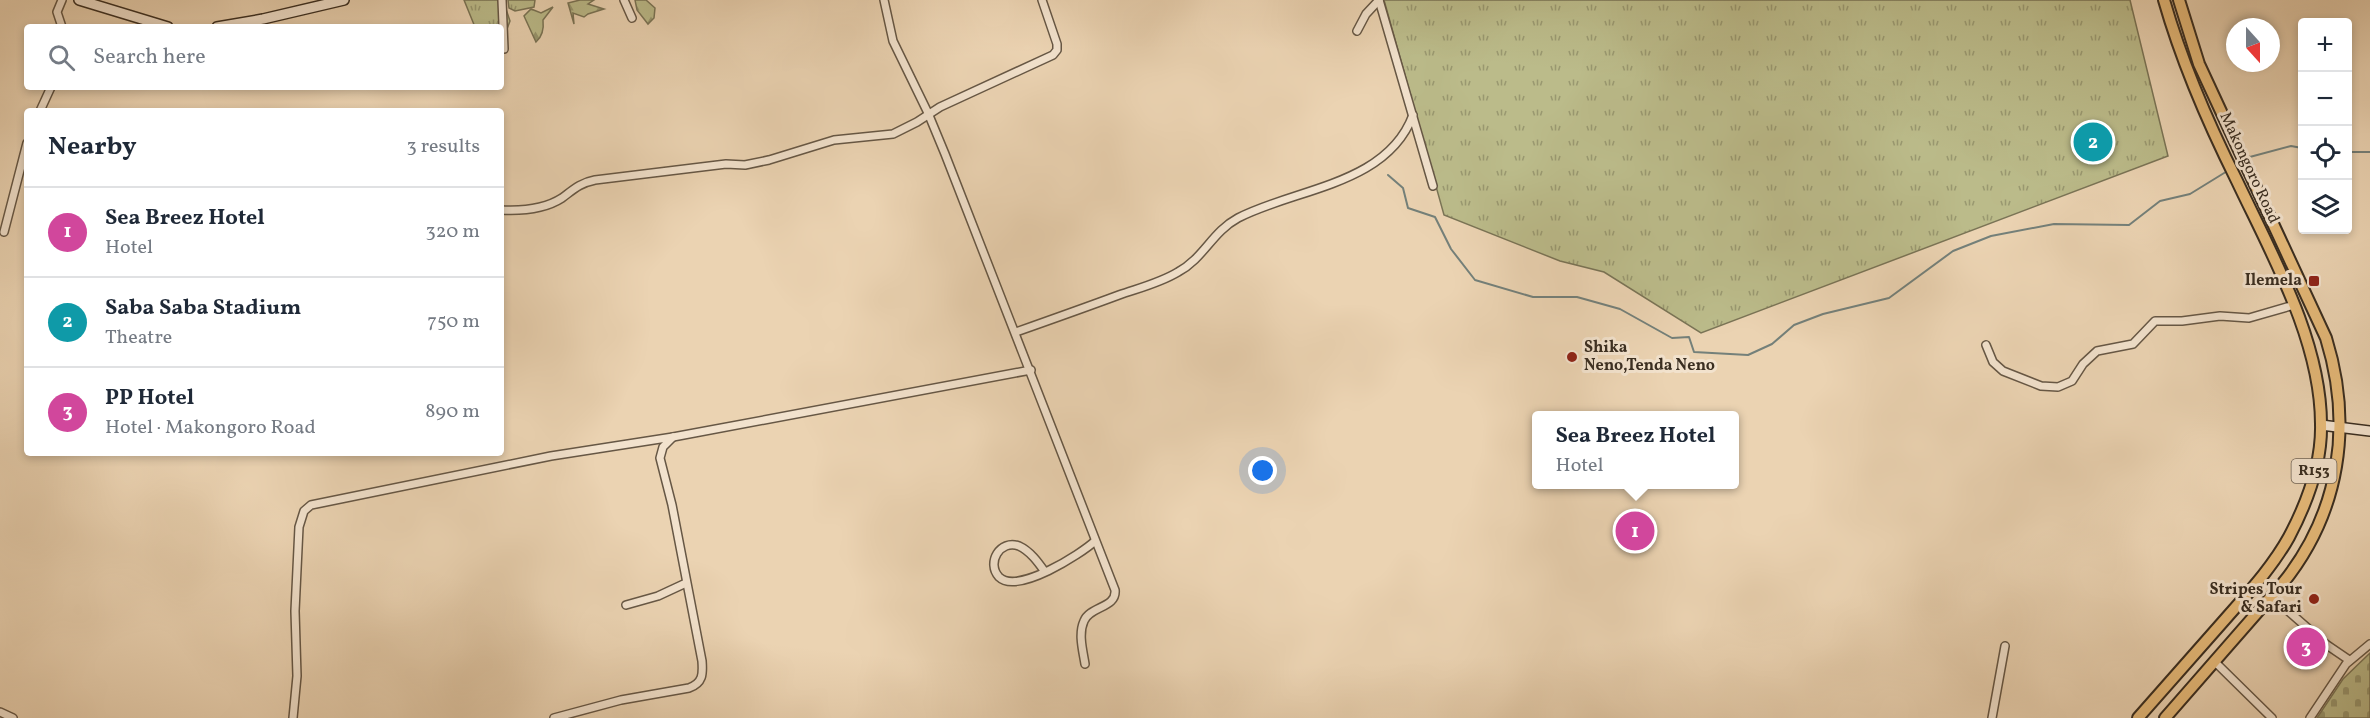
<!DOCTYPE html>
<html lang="en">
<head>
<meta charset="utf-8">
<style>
	:root { --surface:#fff; --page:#f2f2f3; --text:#1f2937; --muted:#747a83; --line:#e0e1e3; --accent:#d93025 }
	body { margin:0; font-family:Vollkorn,serif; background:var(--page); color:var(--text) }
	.controls { position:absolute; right:18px; top:18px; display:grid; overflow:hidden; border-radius:6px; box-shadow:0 3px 9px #0003 }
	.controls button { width:54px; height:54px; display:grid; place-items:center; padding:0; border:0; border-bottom:2px solid var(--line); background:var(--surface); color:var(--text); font:30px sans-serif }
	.compass { position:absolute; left:2226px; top:18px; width:54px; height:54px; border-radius:50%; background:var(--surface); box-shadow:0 3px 9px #0003; rotate:159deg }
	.you { position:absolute; left:1263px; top:471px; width:21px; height:21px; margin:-15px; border:4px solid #fff; border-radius:50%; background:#1a73e8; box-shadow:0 0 0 9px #1a73e833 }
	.badge { display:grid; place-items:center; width:39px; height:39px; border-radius:50%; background:var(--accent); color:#fff; font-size:20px; font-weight:700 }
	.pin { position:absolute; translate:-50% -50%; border:3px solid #fff; box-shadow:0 2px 6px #0006 }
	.popup { position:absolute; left:1532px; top:411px; width:207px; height:78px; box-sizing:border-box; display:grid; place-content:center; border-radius:6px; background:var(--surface); filter:drop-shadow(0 2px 4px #0005); font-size:20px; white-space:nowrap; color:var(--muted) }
	.popup b { font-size:22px; color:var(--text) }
	.popup::after { content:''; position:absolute; left:50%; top:100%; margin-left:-12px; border:12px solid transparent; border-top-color:var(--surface) }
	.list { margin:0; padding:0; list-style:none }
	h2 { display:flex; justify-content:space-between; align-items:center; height:78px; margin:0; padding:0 24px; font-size:26px }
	h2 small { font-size:20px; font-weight:400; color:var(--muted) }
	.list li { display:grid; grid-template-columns:39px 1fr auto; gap:18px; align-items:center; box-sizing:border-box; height:90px; padding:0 24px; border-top:2px solid var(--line) }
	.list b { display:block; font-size:22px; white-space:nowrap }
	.list p { margin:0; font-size:20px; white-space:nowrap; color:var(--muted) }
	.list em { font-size:20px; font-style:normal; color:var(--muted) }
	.icon { flex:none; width:33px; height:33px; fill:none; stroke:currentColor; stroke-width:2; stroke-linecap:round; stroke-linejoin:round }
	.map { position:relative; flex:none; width:2370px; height:718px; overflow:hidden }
	.search { position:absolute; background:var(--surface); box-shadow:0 3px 9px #0003; left:24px; top:24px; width:480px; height:66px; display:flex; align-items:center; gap:15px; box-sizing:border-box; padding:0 21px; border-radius:6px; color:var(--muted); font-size:22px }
	.panel { position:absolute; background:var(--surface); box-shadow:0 3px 9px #0003; left:24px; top:108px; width:480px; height:348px; border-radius:6px }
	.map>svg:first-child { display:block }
	.grass { fill:url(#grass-tufts); stroke:#7a7456; stroke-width:1.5 }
	.forest { fill:url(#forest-firs); stroke:#7a7456; stroke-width:1.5 }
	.cemetery { fill:url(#cemetery-stones); stroke:#7a7456; stroke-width:1.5 }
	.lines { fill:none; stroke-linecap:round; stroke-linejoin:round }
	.stream { stroke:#74807a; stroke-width:2 }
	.street-casing { stroke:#665745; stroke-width:10 }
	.secondary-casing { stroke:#3a2e21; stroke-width:12 }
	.primary-casing { stroke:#3a2e21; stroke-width:14 }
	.street { stroke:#f2e2cd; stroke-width:7 }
	.secondary { stroke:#f2e2cd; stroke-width:9 }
	.primary { stroke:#e6ba79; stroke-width:10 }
	.poi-dot { fill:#8f2418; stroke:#f2e2cd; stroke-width:2 }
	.labels { text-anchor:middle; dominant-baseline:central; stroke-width:6; stroke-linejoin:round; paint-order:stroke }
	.shield { fill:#f2e2cd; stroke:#716455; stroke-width:1.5 }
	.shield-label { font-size:15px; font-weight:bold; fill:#3a2e21 }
	.street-label { font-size:16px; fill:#3a2e21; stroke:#f2e2cd }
	.poi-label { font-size:16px; font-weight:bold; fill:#3a2e21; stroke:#f2e2cd; text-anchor:end }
</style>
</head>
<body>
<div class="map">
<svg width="2370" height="718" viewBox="0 0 2370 718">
	<defs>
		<pattern id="grass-tufts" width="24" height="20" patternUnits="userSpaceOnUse" patternTransform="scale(1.5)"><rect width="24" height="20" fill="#bbbb8a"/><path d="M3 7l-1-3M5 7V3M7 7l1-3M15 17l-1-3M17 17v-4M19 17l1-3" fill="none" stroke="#999870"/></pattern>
		<pattern id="forest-firs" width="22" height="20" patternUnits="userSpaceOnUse" patternTransform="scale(1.5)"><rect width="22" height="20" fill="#bbbb8a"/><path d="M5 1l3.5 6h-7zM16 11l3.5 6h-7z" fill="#999870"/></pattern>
		<pattern id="cemetery-stones" width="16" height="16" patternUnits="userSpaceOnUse" patternTransform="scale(1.5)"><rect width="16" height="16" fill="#bbbb8a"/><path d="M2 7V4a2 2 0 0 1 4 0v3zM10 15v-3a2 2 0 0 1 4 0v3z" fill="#999870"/></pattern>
	</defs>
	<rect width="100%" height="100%" fill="#ebd3b2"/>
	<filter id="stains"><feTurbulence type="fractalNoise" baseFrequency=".00333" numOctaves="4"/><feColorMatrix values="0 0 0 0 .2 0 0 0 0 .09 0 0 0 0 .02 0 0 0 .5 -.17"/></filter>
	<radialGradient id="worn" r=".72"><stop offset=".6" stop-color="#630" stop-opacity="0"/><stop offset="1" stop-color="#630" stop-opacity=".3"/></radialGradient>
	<!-- grass -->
	<g class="grass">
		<polygon points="464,0 503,0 510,21 501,45 501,27 475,27"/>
		<polygon points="508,0 535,0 534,7 515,11 509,8"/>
		<polygon points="1384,0 2130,0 2168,156 1701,333 1604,272 1560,261 1444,215"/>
	</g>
	<!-- forest -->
	<g class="forest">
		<polygon points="580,0 594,0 588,4 604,9 588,14 584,17 573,13 574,24 568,3"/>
		<polygon points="635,0 646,0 655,8 654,18 648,24 637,10"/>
		<path d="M553 7 543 20C544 29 543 36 536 42L524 16 531 9 541 13Z"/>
	</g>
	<!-- cemetery -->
	<polygon class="cemetery" points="2370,653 2370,718 2317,718 2343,679"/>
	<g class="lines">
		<!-- stream -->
		<g class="stream">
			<polyline points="2348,152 2370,152"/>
			<polyline points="2246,158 2291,146 2302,148"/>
			<polyline points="1388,175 1403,188 1408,208 1435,217 1451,249 1475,280 1533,297 1577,297 1620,309 1672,338 1689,337 1694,352 1748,355 1772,344 1794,325 1823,314 1889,298 1953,251 1991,236 2054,224 2129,225 2160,201 2190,194 2229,170"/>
		</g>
		<defs>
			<g id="street">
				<polyline points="502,0 504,49"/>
				<polyline points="624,0 632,18"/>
				<path d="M884 0 893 41 928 113 945 154 1115 590C1117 608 1090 606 1084 621 1078 634 1083 651 1085 664"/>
				<polyline points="1379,0 1433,186"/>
				<polyline points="62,27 57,12 62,0"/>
				<polyline points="1357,31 1366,14 1379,0"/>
				<polyline points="40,111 51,87"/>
				<path d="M501 210C520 211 545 209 562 198 574 189 580 183 595 180L726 164 745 165 769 160 834 140 893 134 917 122 940 107 1053 55 1057 50V44L1042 0"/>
				<polyline points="4,232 27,143"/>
				<path d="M1016 332C1050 320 1084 308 1119 295 1139 288 1160 283 1178 272 1204 258 1212 232 1238 218 1296 188 1387 185 1413 115"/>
				<polyline points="1986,345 1993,362 2003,371 2041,386 2058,387 2072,381 2083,364 2097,351 2133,344 2155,321 2182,321 2220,316 2249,318 2294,305"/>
				<path d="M1045 572C1038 562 1030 551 1019 546 1000 539 986 563 999 577 1017 595 1081 554 1095 541"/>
				<polyline points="2271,596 2327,645 2349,660"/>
				<polyline points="626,605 658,596 686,583"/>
				<polyline points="2214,661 2272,718"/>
				<polyline points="0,712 13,718"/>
				<polyline points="293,718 297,676 295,611 299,527 304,511 311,505 551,456 673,437 1031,370"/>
				<path d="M554 718 621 700 689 688C703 683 703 674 702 661L672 505 660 458 663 447 673 437"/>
				<polyline points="1992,718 2005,646"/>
				<polyline points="2310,718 2346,664 2370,644"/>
			</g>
			<g id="secondary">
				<polyline points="79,0 168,27"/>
				<polyline points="217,27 263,19 344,0"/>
				<polyline points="2321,425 2370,431"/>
			</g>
			<g id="primary">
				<path d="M2138 718C2168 684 2198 650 2228 616 2250 591 2273 566 2289 537 2307 503 2322 463 2321 424 2321 341 2272 255 2237 181 2208 123 2182 63 2164 0"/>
				<path d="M2165 718 2283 583C2340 512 2353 425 2326 338L2199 64 2179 0"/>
			</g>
		</defs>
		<!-- street casing -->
		<use href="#street" class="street-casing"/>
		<!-- secondary casing -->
		<use href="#secondary" class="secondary-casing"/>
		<!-- primary casing -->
		<use href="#primary" class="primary-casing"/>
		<!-- street -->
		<use href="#street" class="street"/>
		<!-- secondary -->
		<use href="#secondary" class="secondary"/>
		<!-- primary -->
		<use href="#primary" class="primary"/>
	</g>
	<!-- markers -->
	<g class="poi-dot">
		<rect x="2308" y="275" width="12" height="12" rx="3"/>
		<circle cx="1572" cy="357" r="6"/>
		<circle cx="2314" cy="599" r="6"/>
	</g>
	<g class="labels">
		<!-- shield labels -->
		<rect class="shield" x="2291.5" y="459" width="45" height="24" rx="4.5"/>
		<g class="shield-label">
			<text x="2314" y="471">R153</text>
		</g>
		<!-- street labels -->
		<g class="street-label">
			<text transform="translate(2249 168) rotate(65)">Makongoro Road</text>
		</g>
		<!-- poi labels -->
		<g class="poi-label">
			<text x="2302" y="281">Ilemela</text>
			<text x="1584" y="348" text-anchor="start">Shika<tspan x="1584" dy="18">Neno,Tenda Neno</tspan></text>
			<text x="2302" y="590">Stripes Tour<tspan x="2302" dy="18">&amp; Safari</tspan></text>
		</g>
	</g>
	<rect width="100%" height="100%" filter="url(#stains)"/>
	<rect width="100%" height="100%" fill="url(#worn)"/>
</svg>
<div class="controls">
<button>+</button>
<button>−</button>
<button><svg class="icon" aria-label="locate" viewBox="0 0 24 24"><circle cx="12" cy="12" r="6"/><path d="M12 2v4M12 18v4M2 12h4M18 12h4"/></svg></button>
<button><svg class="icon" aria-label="layers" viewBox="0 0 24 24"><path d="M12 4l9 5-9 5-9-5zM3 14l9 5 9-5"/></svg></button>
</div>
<svg class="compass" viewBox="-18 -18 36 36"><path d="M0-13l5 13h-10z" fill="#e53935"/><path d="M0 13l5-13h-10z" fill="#747a83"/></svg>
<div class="you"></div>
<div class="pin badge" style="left:1635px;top:531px;background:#d1479c">1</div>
<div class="popup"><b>Sea Breez Hotel</b>Hotel</div>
<div class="pin badge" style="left:2093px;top:142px;background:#0f9aa8">2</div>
<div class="pin badge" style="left:2306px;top:647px;background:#d1479c">3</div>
<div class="search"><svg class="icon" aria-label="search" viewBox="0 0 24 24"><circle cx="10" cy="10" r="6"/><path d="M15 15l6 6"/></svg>Search here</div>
<section class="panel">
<h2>Nearby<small>3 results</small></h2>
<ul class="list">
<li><span class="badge" style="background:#d1479c">1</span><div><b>Sea Breez Hotel</b><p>Hotel</p></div><em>320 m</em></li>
<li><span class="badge" style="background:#0f9aa8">2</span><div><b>Saba Saba Stadium</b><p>Theatre</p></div><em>750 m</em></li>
<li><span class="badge" style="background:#d1479c">3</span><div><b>PP Hotel</b><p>Hotel · Makongoro Road</p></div><em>890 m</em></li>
</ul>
</section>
</div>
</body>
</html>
